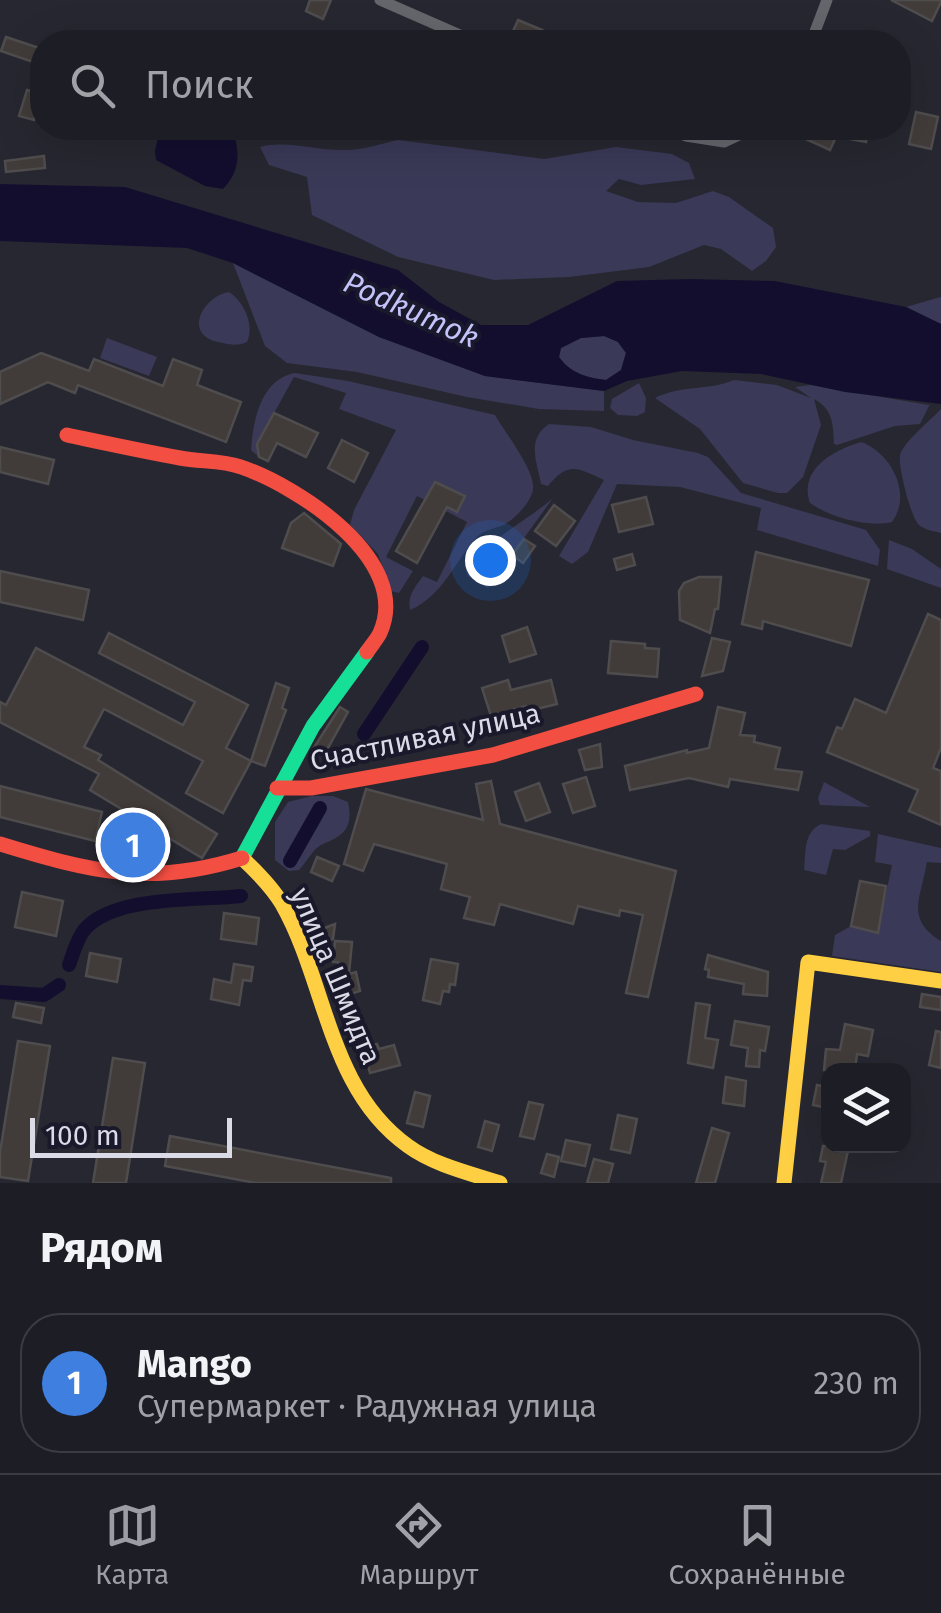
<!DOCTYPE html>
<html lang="ru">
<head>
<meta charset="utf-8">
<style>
	:root { --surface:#1d1d25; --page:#2a2a32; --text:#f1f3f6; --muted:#a0a2a7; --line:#3b3b42; --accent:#9c9ca7 }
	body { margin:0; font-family:"Fira Sans",sans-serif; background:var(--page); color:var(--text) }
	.controls { position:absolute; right:30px; bottom:30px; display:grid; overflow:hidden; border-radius:20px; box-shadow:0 10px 40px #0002 }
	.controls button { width:90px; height:90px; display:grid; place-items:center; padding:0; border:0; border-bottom:2px solid var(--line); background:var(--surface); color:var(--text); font:50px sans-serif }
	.scale { position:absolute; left:30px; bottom:25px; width:202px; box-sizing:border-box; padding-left:10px; border:5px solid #dbdbe7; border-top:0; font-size:28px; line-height:35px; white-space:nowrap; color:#dbdbe7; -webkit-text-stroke:8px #1a192b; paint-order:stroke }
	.you { position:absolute; left:490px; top:560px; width:35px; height:35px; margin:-25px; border:8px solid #fff; border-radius:50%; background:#1a73e8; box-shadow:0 0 0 15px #1a73e833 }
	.badge { display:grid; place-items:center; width:65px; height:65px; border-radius:50%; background:var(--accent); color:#fff; font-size:32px; font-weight:700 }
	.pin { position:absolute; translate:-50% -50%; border:5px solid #fff; box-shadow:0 2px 10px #0006 }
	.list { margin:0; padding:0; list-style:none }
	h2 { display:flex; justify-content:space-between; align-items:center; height:130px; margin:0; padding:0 40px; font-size:42px }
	h2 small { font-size:32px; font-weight:400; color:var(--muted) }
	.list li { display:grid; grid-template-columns:65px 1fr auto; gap:30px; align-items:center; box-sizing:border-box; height:140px; margin:0 20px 20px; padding:0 20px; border:2px solid var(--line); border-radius:40px }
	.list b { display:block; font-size:38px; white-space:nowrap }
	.list p { margin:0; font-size:32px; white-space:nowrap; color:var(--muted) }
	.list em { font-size:32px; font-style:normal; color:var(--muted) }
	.icon { flex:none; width:55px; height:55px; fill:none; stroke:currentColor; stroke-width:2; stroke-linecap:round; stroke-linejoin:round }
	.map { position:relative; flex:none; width:941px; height:1183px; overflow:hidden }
	.search { position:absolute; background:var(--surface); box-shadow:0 10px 40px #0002; left:30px; right:30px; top:30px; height:110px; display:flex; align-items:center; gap:25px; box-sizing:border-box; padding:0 35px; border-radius:40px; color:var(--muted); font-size:38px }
	.sheet { height:290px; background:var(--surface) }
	nav { display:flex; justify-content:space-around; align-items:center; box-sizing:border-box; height:140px; border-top:2px solid var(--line); background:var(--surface); font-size:28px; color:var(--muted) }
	nav a { display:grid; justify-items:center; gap:5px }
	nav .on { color:var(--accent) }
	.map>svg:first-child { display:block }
	.green { fill:#3a3957 }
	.water { fill:#130e2e; fill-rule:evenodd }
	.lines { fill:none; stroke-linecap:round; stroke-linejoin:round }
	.canal { stroke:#130e2e; stroke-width:14 }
	.building { fill:#413c3a; stroke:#4f4c4e; stroke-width:2.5 }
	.street { stroke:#65656c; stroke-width:11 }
	.fast { stroke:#16e098; stroke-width:15 }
	.slow { stroke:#ffcf43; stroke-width:15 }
	.jam { stroke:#f24e42; stroke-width:15 }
	.labels { text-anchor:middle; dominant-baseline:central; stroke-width:8; stroke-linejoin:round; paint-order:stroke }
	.street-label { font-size:28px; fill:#dbdbe7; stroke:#1a192b }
	.water-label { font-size:30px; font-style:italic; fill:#c3c2f9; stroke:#1a192b }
</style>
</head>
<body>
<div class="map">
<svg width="941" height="1183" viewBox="0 0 941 1183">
	<rect width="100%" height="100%" fill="#272731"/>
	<!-- green -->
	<g class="green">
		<path d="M398 140 544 159 616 147 672 154 689 163 695 179 641 185 619 179 606 191 638 202 676 203 713 191 729 197 773 228 776 247 766 261 752 271 721 249 704 245 649 267 569 277 494 280 398 257 312 215 307 177 269 165 260 147C285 140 314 150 341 150 360 151 380 144 398 140Z"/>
		<polygon points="233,263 379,337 485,376 604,391 604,411 539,409 467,397 357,372 287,363 265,346"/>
		<path d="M229 292C244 302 255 325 247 342 237 346 232 345 223 343 180 337 203 296 229 292Z"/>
		<polygon points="941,297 941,324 906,307 937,298"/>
		<path d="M605 336 618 342 626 353 621 370 606 380C587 378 570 373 559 357L561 348 581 338Z"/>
		<polygon points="107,338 157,357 149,376 100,358"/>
		<path d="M295 373 348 381 495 415C505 432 536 472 533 489 532 501 515 519 505 524 496 529 484 529 477 537 455 561 443 596 410 610 407 596 415 587 423 576L437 582 467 522 417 496 386 557 413 571 399 593 391 591 378 554 350 525 354 510 396 430 339 409 346 393 294 377 257 444 259 457 251 450C253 420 261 379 295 373Z"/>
		<path d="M734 380 777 385 811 398 795 387 810 385 929 405 932 400 920 424 895 426 837 445 834 444C833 424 833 409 814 399L821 425 803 477 787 493H778L743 483 700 429 655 398C680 385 707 391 734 380Z"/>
		<polygon points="639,383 646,398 645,412 637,416 618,415 610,408 612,399"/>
		<path d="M941 409V533C933 531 925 530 919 525 911 518 898 467 900 456 901 444 931 420 941 409Z"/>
		<path d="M549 424 591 427 633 440 698 453 708 457 741 493 866 530 880 550 878 566 757 530 761 508 680 487 617 484 588 552 572 564 559 556 604 480C577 468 569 461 548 486L541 484C537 462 526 439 549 424Z"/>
		<path d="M861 442C890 452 913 493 892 522 869 528 829 517 810 503 798 469 834 450 861 442Z"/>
		<path d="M553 498 488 588 468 576 466 570C488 539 524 523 553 498Z"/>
		<polygon points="889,540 912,549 941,569 941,588 887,569"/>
		<polygon points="824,782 870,807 820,805 818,798"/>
		<path d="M312 796H333L348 802C354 830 342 836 321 845 313 849 306 863 299 870L289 871 275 860V822L288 802Z"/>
		<path d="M821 824 870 831V836L845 850 833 849 826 875 804 870C806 852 803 833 821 824Z"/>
		<path d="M878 834 941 848V863L927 862C921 898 905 919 941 941V972L832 956 835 935 851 926 878 932 892 865 875 862Z"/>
	</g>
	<!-- water -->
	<g class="water">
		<path d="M160 128H232C240 151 241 170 223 189L205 186 156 160 155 151Z"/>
		<path d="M0 184 125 187 398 270 439 302 481 325H528L617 281 690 279 775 281 906 307 941 324V404L845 392 761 374 682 371 627 381 604 391 485 376 379 337 233 263 187 248 0 241ZM604 336 618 342 626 353 621 370 606 380C587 378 570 373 559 357L561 348 581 338Z"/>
	</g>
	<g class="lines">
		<!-- canal -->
		<g class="canal">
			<polyline points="364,734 422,647"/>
			<polyline points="290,861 320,808"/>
			<path d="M69 965C73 954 77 938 85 929 115 895 199 901 241 896"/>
			<polyline points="0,992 44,995 59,985"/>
		</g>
	</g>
	<!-- building -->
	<g class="building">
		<polygon points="310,0 331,0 323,19 306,11"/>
		<polygon points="891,0 941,0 941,2 932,21"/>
		<polygon points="518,20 542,30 567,42 516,42 509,40"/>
		<polygon points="6,37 42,49 42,65 1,51"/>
		<polygon points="27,90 41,94 34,120 19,116"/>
		<polygon points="916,112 938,117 931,149 909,144"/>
		<polygon points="810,128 840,128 830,150 806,139"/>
		<polygon points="847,128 868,128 866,142 845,138"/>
		<polygon points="44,156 45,168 6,172 5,161"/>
		<polygon points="41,353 89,371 94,359 163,386 173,359 202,370 197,385 241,402 226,442 78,385 75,393 48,382 0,404 0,372"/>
		<polygon points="274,413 318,433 306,457 277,443 268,461 259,457 257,444"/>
		<polygon points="342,440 368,453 354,482 328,468"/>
		<polygon points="0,447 54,460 48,484 0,472"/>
		<polygon points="435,482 465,496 457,512 447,507 417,563 396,551"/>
		<polygon points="646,497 653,524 619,532 612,505"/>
		<polygon points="554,505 575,521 556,546 535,531"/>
		<polygon points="304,513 341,544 333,566 282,548 291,523"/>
		<polygon points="524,539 535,546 523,563 512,555"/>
		<polygon points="756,552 869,580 851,646 763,621 762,629 742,624"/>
		<polygon points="632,554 635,565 617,570 614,559"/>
		<polygon points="0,571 89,590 83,620 0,602"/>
		<polygon points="699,577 721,577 718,609 715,609 710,633 680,620 679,591 684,583"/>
		<polygon points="928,614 941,620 941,748 933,768 941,771 941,825 909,811 918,790 827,752 837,727 842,729 855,699 886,713"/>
		<polygon points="527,627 536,654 510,662 502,636"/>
		<polygon points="109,633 248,705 226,748 251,761 223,813 186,793 203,761 104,709 84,747 101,755 98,760 217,834 202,858 167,837 152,858 106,849 126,818 143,822 90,790 99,774 0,722 0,702 6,705 36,648 183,725 195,702 99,653"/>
		<polygon points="712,638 730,642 723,671 702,676"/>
		<polygon points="611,641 645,644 645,648 659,649 657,677 608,673"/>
		<polygon points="508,680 511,690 551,680 557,704 528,711 526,706 491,716 482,688"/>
		<polygon points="276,683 289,688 282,708 286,710 265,766 251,761"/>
		<polygon points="340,707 348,712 324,755 313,749"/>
		<polygon points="718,707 745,713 740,735 755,736 754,742 780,748 775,769 802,772 798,790 730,779 728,787 689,778 630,790 625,766 687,750 687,753 709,748"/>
		<polygon points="600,744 602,767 585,770 579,750"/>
		<polygon points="586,777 595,806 573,813 563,784"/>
		<polygon points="491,781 500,824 676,871 648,997 626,993 643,915 620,910 619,916 578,906 573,924 500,904 494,925 464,918 470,897 441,889 447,864 374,844 363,871 344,864 366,789 483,820 476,784"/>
		<polygon points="539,783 550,812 526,821 515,792"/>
		<polygon points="0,786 102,812 95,841 0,817"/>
		<polygon points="317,857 339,866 332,881 311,872"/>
		<polygon points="860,881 886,886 878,933 851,926"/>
		<polygon points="22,892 63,901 56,936 15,927"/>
		<polygon points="224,913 259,918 256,944 221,939"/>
		<polygon points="335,924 333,939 324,943 319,930"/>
		<polygon points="335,941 352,942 349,974 356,972 360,991 344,996 338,962 333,962"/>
		<polygon points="90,953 121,959 117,982 86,976"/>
		<polygon points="708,955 768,972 767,996 743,994 744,984 708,977 709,970 705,969"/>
		<polygon points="431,959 458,964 455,985 450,984 449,992 443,991 440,1004 423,1000"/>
		<polygon points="234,964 253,967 251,981 243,980 239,1005 211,999 214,979 231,983"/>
		<polygon points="922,994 941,997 941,1010 920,1007"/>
		<polygon points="16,1003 44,1008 41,1023 13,1017"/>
		<polygon points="696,1003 710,1005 705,1038 718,1040 713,1068 688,1063"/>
		<polygon points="735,1021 769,1027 765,1051 760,1050 759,1067 746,1066 748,1048 731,1045"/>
		<polygon points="845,1024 873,1030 868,1056 857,1054 855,1070 824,1070 826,1049 840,1050"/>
		<polygon points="936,1031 941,1032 941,1068 929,1065"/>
		<polygon points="18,1041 50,1046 28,1181 0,1177 0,1152"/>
		<polygon points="377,1044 379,1049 394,1045 400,1065 370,1073 363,1047"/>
		<polygon points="113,1058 145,1063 126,1183 93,1183"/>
		<polygon points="726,1077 746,1081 744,1106 723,1103"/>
		<polygon points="817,1085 828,1087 828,1108 813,1105"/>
		<polygon points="415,1092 430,1096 423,1127 407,1123"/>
		<polygon points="529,1102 543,1105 534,1139 520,1136"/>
		<polygon points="618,1115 637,1119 630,1153 611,1149"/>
		<polygon points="485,1121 499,1125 492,1151 478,1147"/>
		<polygon points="712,1128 729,1133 715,1183 696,1183"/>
		<polygon points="170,1136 391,1178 391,1183 256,1183 165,1166"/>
		<polygon points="566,1140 590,1145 585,1166 561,1161"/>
		<polygon points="823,1146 849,1146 841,1183 821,1183 826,1162 820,1161"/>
		<polygon points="547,1154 559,1157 554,1177 541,1173"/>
		<polygon points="594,1159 613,1164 608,1183 587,1183"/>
	</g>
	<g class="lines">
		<!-- street -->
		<g class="street">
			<polyline points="380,0 476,42"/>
			<polyline points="811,42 827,0"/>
			<polyline points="668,128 686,136 724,142 754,128"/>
		</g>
		<!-- fast -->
		<polyline class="fast" points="242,858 313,726 367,652"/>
		<!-- slow -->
		<g class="slow">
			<path d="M242 858C257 872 272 887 282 904 327 983 328 1089 408 1146 434 1165 469 1173 500 1183"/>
			<polyline points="784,1183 808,962 941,981"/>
		</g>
		<!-- jam -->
		<g class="jam">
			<path d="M67 435C105 443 142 451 180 458 200 462 222 460 241 467 297 486 413 560 380 633 377 639 371 646 367 652"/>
			<polyline points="277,788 311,788 493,755 696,694"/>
			<path d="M0 844C91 872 149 887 242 858"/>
		</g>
	</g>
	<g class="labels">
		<!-- street labels -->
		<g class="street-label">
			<text transform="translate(425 737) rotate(-12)">Счастливая улица</text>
			<text transform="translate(336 976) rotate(67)">улица Шмидта</text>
		</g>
		<!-- water labels -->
		<g class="water-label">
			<text transform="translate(411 310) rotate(24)">Podkumok</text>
		</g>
	</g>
</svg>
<div class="controls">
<button><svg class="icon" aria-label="layers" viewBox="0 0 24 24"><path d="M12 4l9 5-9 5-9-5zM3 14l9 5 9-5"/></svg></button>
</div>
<div class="scale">100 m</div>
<div class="you"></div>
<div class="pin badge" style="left:133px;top:845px;background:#3f7fe0">1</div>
<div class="search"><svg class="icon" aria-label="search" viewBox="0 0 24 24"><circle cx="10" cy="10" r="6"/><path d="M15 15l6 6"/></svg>Поиск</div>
</div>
<section class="sheet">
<h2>Рядом<small></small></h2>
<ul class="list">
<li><span class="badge" style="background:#3f7fe0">1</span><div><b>Mango</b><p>Супермаркет · Радужная улица</p></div><em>230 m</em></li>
</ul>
</section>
<nav>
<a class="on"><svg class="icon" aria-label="map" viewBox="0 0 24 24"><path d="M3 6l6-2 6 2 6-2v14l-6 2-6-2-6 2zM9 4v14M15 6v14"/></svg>Карта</a>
<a><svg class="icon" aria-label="directions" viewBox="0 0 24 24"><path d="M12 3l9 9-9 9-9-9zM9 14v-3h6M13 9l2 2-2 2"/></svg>Маршрут</a>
<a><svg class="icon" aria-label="saved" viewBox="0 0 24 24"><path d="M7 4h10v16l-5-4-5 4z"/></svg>Сохранённые</a>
</nav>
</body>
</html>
